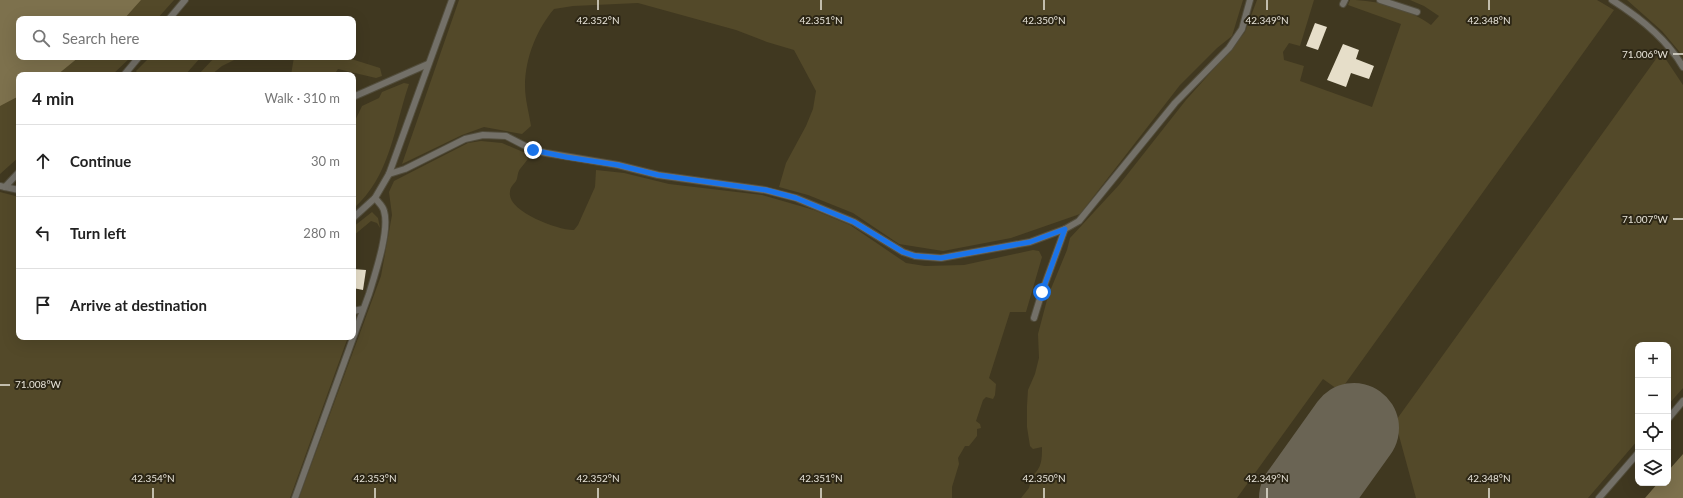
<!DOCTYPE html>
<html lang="en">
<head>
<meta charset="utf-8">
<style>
	:root { --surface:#fff; --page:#f6f6f6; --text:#222; --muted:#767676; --line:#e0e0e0 }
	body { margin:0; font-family:Lato,sans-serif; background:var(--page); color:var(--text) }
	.controls { position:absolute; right:12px; bottom:12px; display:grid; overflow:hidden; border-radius:8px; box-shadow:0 4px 16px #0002 }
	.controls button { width:36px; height:36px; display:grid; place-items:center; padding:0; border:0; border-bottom:1px solid var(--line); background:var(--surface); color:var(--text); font:20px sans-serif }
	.stop { position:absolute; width:12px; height:12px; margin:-9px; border:3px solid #1a73e8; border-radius:50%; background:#fff }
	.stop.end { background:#1a73e8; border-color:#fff; box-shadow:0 1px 4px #0008 }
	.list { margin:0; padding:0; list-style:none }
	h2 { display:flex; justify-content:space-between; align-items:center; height:52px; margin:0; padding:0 16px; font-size:17px }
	h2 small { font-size:13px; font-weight:400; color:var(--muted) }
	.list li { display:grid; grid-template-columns:26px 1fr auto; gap:12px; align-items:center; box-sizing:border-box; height:72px; padding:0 16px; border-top:1px solid var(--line) }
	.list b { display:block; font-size:15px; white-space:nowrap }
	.list em { font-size:13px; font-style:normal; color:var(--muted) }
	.icon { flex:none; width:22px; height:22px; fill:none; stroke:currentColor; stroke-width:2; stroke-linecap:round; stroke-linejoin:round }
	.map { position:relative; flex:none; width:1683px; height:498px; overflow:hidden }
	.search { position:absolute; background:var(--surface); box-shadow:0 4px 16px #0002; left:16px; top:16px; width:340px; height:44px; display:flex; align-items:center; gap:10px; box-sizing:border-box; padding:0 14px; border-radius:8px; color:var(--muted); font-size:15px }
	.panel { position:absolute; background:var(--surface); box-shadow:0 4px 16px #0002; left:16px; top:72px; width:340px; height:268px; border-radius:8px }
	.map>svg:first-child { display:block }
	.built { fill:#403820 }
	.green { fill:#534929 }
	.water { fill:#7d714d }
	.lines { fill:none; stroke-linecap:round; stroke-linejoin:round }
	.runway { stroke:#6a6454; stroke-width:90 }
	.building { fill:#e6dec9 }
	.service-casing { stroke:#524d3c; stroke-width:8 }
	.service { stroke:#737068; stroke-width:6 }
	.route { stroke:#1a73e8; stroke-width:5 }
	.ticks { fill:none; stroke:#e7e3d8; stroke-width:1.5 }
	.ticks-label { font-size:10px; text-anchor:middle; fill:#e7e3d8; stroke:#2c2615; stroke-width:4; stroke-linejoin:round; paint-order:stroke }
</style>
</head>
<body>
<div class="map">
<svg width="1683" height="498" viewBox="0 0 1683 498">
	<rect width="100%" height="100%" fill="#36301e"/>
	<!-- built -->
	<polygon class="built" points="141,0 1683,0 1683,454 1668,471 1668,345 1638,345 1638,483 1658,483 1645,498 0,498 0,106 19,96 19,337 353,337 353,75 57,75 79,57 353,57 353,19 124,19"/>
	<!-- green -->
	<g class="green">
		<polygon points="0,0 174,0 157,19 19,19 19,57 131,57 112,75 19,75 19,157 0,174"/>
		<path d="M459 0H1243L1232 36 1217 48 1180 85 1080 214 1011 238 943 251 899 244 853 213 808 195 779 187 786 163 806 126 813 109 816 91 794 50 767 42 736 30 638 3 573 6 554 9C537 29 525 58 525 86 525 99 529 113 531 126L522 134 484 127 462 135 402 164Z"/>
		<path d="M1257 0H1314L1300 46 1289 43 1283 52 1284 60 1304 66 1300 81 1372 107 1401 24 1348 5 1350 0C1378 0 1409 9 1431 25L1439 16 1424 6 1410 0H1597L1614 10 1340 391 1323 379 1237 498H1021L1029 488 1032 476C1042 468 1042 459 1042 447L1033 449 1030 446 1027 427V406L1028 390 1035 374 1039 358 1038 334 1048 296 1067 250 1070 238 1119 185 1186 100 1235 45 1245 32Z"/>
		<polygon points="1627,0 1683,0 1683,56 1662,31"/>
		<polygon points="1661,52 1683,85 1683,388 1668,405 1668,345 1638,345 1638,440 1588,498 1416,498 1398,432 1397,419"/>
		<polygon points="150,57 201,57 185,75 139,75 136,71"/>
		<polygon points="215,57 240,57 222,66 211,75 198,75"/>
		<polygon points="294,57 345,57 380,68 382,76 376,78 338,69 334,75 291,75"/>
		<path d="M404 83 409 84C394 128 390 177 353 209V125L362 106 379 98 382 92Z"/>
		<path d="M481 141 502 143 530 155C527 161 523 165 520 169 517 173 518 178 516 181 513 185 510 187 510 192 506 211 559 231 574 230L578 225 595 187 596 170 624 173 669 184 762 195 814 210 850 225 906 263 925 266 964 265 1033 250 1039 251 1042 257 1026 312H1010L989 378 996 384 995 395 993 399 986 397 983 400 976 421 980 424 981 428 977 429V436L969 446H965L958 458 959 464 952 487V498H299L381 276 392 215 389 192 394 181 468 143Z"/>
		<polygon points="0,192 19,197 19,337 348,337 290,498 0,498"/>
		<polygon points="372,212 378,218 380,228 377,223 371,221 353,236 353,227"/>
	</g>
	<!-- water -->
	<g class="water">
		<polygon points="0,0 141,0 124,19 19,19 19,57 79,57 57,75 19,75 19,96 0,106"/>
		<polygon points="1683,454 1683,498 1645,498 1658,483 1668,483 1668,471"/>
	</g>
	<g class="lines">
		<!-- runway -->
		<polyline class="runway" points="1304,498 1354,428"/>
	</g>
	<!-- building -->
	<g class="building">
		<polygon points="1315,23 1327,27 1318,50 1306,46"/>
		<polygon points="1343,44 1359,50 1356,59 1374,66 1369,79 1351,73 1346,87 1327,80"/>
		<polygon points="353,269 366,270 363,290 353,288"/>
	</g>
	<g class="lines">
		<defs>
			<g id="service">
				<polyline points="1380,0 1417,12"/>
				<path d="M1612 0C1639 17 1667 39 1683 67"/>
				<polyline points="1343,4 1345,0"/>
				<polyline points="169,19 185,0"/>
				<polyline points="124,75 139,57"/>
				<polyline points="353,97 428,64"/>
				<polyline points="389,174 405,169 465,139 483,135 506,136 533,150 546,153 618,165 658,175 765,190 796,198 854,222 903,252 915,256 941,258 1030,242 1065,229 1079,221 1175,103 1229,48 1242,29 1250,0"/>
				<polyline points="0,186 19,190"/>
				<polyline points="5,187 19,172"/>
				<polyline points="353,218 375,198 389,174 452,0"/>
				<polyline points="353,311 363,309"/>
				<polyline points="1034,318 1042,292 1065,229"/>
				<polyline points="1668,419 1683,401"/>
				<path d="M295 498 369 294C375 274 390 230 384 211 383 206 378 202 375 198"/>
				<polyline points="1599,498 1638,453"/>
			</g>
		</defs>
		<!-- service casing -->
		<use href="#service" class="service-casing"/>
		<!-- service -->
		<use href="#service" class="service"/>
	</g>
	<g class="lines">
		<!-- route -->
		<polyline class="route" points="533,150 566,157 618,165 658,175 766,190 796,198 854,222 903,252 915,256 941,258 1030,242 1065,229 1042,292"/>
	</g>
	<!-- ticks -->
	<path class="ticks" d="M598 0V10M821 0V10M1044 0V10M1267 0V10M1489 0V10M1673 54H1683M1673 219H1683M0 385H10M153 488V498M375 488V498M598 488V498M821 488V498M1044 488V498M1267 488V498M1489 488V498"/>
	<g class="ticks-label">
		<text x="598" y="24">42.352°N</text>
		<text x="821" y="24">42.351°N</text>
		<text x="1044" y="24">42.350°N</text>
		<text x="1267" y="24">42.349°N</text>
		<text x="1489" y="24">42.348°N</text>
		<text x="1645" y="58">71.006°W</text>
		<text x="1645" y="223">71.007°W</text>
		<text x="38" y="388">71.008°W</text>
		<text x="153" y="482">42.354°N</text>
		<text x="375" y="482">42.353°N</text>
		<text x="598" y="482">42.352°N</text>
		<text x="821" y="482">42.351°N</text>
		<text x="1044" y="482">42.350°N</text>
		<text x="1267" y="482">42.349°N</text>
		<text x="1489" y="482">42.348°N</text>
	</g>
</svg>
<div class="controls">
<button>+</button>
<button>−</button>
<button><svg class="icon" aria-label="locate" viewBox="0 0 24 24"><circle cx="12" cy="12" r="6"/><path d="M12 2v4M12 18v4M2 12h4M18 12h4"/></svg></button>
<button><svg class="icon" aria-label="layers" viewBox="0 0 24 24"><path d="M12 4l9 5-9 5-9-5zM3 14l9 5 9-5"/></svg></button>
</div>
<div class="stop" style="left:1042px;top:292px"></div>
<div class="stop end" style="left:533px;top:150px"></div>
<div class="search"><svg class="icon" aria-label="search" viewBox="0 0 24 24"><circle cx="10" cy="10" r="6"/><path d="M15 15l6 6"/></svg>Search here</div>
<section class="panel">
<h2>4 min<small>Walk · 310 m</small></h2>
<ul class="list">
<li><svg class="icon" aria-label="ahead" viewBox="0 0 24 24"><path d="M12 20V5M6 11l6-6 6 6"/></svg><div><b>Continue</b></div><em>30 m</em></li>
<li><svg class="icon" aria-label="left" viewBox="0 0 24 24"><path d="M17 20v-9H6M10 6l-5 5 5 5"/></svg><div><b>Turn left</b></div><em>280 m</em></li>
<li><svg class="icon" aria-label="arrive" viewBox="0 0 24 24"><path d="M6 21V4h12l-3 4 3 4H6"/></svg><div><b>Arrive at destination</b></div></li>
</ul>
</section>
</div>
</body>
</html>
